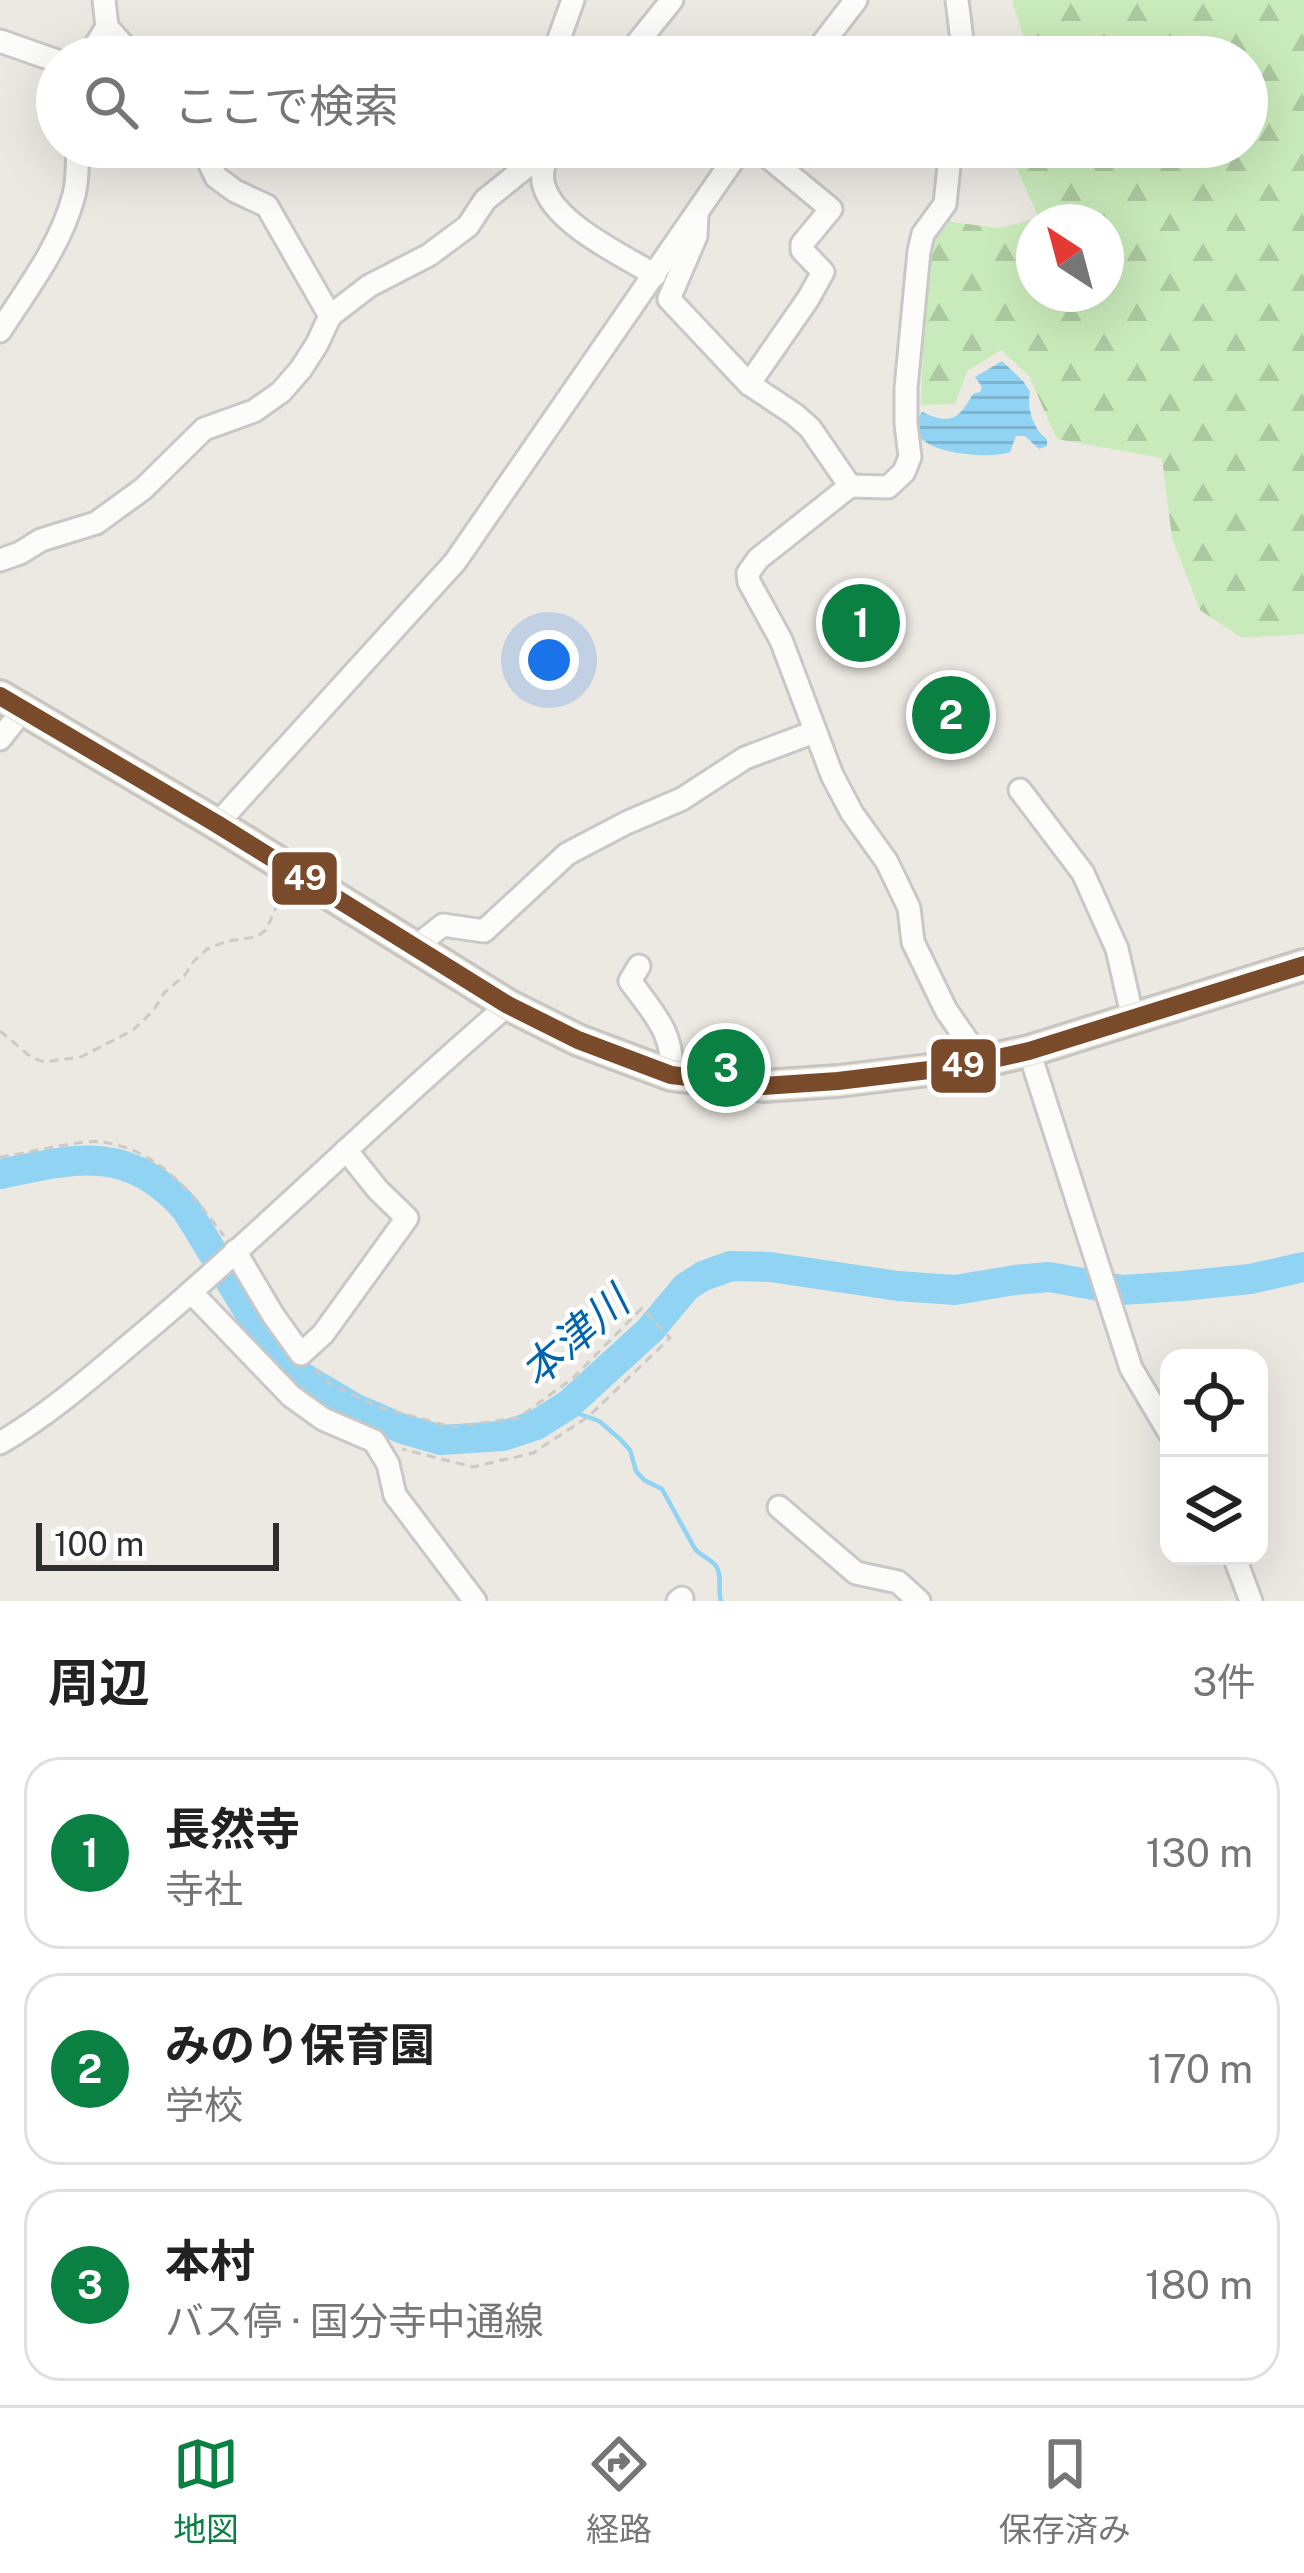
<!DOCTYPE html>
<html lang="ja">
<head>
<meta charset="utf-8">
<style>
	:root { --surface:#fff; --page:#f2f2f2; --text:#222; --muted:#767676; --line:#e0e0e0; --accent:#0b8043 }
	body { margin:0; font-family:"Public Sans","Noto Sans JP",sans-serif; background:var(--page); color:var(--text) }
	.controls { position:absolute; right:36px; bottom:36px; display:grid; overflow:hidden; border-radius:24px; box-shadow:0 12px 48px #0002 }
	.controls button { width:108px; height:108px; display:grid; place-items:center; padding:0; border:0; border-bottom:3px solid var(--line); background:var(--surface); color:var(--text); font:60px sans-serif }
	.compass { position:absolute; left:1016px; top:204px; width:108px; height:108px; border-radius:50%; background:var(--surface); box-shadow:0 12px 48px #0002; rotate:324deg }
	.scale { position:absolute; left:36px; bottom:30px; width:243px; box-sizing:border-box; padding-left:12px; border:6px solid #2e2e2e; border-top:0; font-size:33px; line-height:42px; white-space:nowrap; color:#2e2e2e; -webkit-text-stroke:9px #fff; paint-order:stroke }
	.you { position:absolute; left:549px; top:660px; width:42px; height:42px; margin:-30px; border:9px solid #fff; border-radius:50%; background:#1a73e8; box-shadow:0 0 0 18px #1a73e833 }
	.badge { display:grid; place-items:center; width:78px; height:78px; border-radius:50%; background:var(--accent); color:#fff; font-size:39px; font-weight:700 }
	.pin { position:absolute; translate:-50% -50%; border:6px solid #fff; box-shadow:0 3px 12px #0006 }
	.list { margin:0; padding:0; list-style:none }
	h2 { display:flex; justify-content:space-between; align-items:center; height:156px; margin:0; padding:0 48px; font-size:51px }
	h2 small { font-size:39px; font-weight:400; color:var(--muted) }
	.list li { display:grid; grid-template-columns:78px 1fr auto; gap:36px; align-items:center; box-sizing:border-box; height:192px; margin:0 24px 24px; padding:0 24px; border:3px solid var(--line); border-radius:36px }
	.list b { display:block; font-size:45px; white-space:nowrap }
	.list p { margin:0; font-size:39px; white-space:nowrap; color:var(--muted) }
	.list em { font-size:39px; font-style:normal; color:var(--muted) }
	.icon { flex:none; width:66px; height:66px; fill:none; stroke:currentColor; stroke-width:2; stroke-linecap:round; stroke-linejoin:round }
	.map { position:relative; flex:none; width:1304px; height:1601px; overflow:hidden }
	.search { position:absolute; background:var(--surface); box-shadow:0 12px 48px #0002; left:36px; right:36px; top:36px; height:132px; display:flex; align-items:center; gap:30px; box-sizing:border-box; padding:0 42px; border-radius:66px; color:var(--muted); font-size:45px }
	.sheet { height:804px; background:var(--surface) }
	nav { display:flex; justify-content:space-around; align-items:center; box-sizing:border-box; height:168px; border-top:3px solid var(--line); background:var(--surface); font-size:33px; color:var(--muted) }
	nav a { display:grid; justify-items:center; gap:6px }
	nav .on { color:var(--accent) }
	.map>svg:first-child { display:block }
	.forest { fill:url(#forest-firs); fill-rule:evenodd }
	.water { fill:url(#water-rules) }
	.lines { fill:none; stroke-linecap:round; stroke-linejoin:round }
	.stream { stroke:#91d3f3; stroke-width:4.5 }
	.river { stroke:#91d3f3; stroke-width:30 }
	.minor-casing { stroke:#c9c8c8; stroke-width:27 }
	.primary-casing { stroke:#c6c5c3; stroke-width:36 }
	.path { stroke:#cacac9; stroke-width:3; stroke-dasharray:9 6; stroke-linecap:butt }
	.minor { stroke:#fcfcfb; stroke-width:21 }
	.primary { stroke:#e9e6d5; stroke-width:30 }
	.bus-1-casing { stroke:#fff; stroke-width:27 }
	.bus-1 { stroke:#7a4b2a; stroke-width:18 }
	.labels { text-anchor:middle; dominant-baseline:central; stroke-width:9; stroke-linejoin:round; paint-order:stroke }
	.water-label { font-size:42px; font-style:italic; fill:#0165ae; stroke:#fff }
	.line-badge { stroke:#fff; stroke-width:4.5 }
	.badge-label { font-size:33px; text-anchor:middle; font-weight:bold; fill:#fff }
</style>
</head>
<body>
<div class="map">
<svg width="1304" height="1601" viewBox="0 0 1304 1601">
	<defs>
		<pattern id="forest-firs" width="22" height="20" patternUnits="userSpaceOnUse" patternTransform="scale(3)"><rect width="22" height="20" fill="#c9eaba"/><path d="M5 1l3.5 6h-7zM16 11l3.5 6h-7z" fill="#adc9a0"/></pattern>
		<pattern id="water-rules" width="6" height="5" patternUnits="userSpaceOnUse" patternTransform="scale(3)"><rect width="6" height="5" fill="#91d3f3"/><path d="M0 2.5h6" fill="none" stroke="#7db5d1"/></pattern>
	</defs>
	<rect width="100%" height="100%" fill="#ece9e3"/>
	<!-- forest -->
	<path class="forest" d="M1012 0H1304V634L1242 638 1200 610 1172 538 1162 458 1057 439 1029 376 1001 350 967 371 955 404 921 405 926 253 944 221 999 228 1039 218 1007 147H1247V57H1030ZM1034 222H1106V294H1034Z"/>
	<!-- water -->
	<path class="water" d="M1002 361 1023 381 1030 392C1026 407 1034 431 1047 439V446L1039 449 1025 436H1016L1010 452C987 461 891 452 922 412 951 425 958 420 973 394L980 392 982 387 975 377Z"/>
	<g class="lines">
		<!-- stream -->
		<path class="stream" d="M568 1405 577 1413 599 1421 620 1439 630 1450 636 1471 644 1480 662 1489 695 1549C701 1556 711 1559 716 1566 723 1576 717 1590 721 1601"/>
		<!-- river -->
		<path class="river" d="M0 1174C76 1158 128 1144 186 1209L268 1343 302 1377 354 1408 403 1429 441 1440 503 1436 536 1425 568 1405 650 1330 686 1287 703 1276 731 1266 770 1267 898 1286 955 1290 1015 1280 1049 1277 1122 1290 1182 1286 1250 1279 1304 1267"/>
		<defs>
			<g id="minor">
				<polyline points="104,0 107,27 134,57"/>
				<polyline points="957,0 964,57"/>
				<polyline points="0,41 57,61"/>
				<polyline points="88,57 107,27"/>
				<polyline points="560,57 556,47 573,0"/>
				<polyline points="626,57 672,0"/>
				<polyline points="812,57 856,0"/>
				<path d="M549 149C545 161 540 173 544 186 555 224 622 255 655 275"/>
				<polyline points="697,214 696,236 669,299 749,384 794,414 810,428 850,486 758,559 748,573 749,582 781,640 832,775 852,813 887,862 909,908 913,942 946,1010 982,1062"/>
				<polyline points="330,316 369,286 429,255 468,226 485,200 551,147"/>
				<path d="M0 331C28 288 61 245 74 195 78 180 77 163 78 147"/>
				<polyline points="749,384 808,299 823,272 802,250 802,244 831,209 756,147"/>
				<polyline points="850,486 888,487 904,472 910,457 906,424 906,388 919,251 923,234 945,204 951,147"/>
				<polyline points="0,560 20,553 41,540 96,523 143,489 204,429 254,411 281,392 301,369 317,344 330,316 267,206 235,191 216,177 202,147"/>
				<polyline points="0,739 23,710"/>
				<polyline points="1020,790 1083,873 1117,949 1133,1019"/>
				<polyline points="217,824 455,562 742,147"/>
				<polyline points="415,947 443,925 484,931 567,854 626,823 682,799 745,758 814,732"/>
				<path d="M639 966 630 981C653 1013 675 1033 671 1075"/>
				<polyline points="1029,1051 1131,1368 1169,1432"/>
				<polyline points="235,1251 273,1315 301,1354 323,1334 407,1218 378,1190 346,1150"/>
				<polyline points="191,1292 291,1396 323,1419 374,1441 388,1464 395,1495 475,1601"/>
				<path d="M0 1443C55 1411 104 1366 153 1325 274 1222 387 1108 508 1005"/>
				<polyline points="779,1507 856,1573 898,1582 919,1601"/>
				<polyline points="1234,1556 1251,1601"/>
				<polyline points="678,1601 682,1598"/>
			</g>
			<polyline id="primary" points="0,696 217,824 508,1005 578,1040 671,1075 763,1086 838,1081 962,1066 1029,1051 1304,965"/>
		</defs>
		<!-- minor casing -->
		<use href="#minor" class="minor-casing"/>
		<!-- primary casing -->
		<use href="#primary" class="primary-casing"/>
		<!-- path -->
		<g class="path">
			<polyline points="0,1031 31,1057 44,1062 81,1057 133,1030 153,1011 165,992 185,975 194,961 207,949 227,941 256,937 266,930 282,894"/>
			<path d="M0 1157C25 1154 80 1139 102 1142 160 1150 191 1193 224 1236"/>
			<polyline points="315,1369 330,1384 379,1407 452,1427 518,1418 573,1378 642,1308 670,1338 589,1416 533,1453 473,1467 402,1449"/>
		</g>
		<!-- minor -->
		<use href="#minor" class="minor"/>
		<!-- primary -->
		<use href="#primary" class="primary"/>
		<defs>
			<polyline id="bus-1" points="0,696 217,824 508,1005 578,1040 671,1075 763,1086 838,1081 962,1066 1029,1051 1304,965"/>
		</defs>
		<!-- bus-1 casing -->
		<use href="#bus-1" class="bus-1-casing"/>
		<!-- bus-1 -->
		<use href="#bus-1" class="bus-1"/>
	</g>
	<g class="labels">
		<!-- water labels -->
		<g class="water-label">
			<text transform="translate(574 1336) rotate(-41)">本津川</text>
		</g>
	</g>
	<g class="line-badge">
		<rect x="270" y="850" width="69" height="57" rx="12" fill="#7a4b2a"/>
		<rect x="929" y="1037" width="69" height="58" rx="12" fill="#7a4b2a"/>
	</g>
	<g class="badge-label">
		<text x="305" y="890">49</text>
		<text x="963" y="1077">49</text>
	</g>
</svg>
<div class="controls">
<button><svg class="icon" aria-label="locate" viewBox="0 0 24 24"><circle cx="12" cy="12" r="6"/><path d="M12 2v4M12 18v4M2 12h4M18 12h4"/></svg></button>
<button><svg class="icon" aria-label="layers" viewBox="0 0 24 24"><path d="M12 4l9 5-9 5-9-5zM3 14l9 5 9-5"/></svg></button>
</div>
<svg class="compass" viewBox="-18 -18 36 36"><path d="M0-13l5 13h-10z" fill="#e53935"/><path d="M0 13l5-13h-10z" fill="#767676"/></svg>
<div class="scale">100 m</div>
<div class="you"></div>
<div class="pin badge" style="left:861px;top:623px">1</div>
<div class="pin badge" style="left:951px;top:715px">2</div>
<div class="pin badge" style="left:726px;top:1068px">3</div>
<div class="search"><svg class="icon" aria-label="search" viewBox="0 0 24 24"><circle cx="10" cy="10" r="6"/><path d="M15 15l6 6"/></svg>ここで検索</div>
</div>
<section class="sheet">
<h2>周辺<small>3件</small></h2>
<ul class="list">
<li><span class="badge">1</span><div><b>長然寺</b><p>寺社</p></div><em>130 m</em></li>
<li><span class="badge">2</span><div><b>みのり保育園</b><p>学校</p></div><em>170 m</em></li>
<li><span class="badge">3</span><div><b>本村</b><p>バス停 · 国分寺中通線</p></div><em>180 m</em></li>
</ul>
</section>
<nav>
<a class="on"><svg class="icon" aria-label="map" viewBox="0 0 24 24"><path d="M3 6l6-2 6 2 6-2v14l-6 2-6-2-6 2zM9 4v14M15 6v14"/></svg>地図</a>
<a><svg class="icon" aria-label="directions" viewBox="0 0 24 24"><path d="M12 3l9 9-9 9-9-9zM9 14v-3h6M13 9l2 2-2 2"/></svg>経路</a>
<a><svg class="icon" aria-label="saved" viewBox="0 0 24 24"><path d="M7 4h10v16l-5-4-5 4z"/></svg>保存済み</a>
</nav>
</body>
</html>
